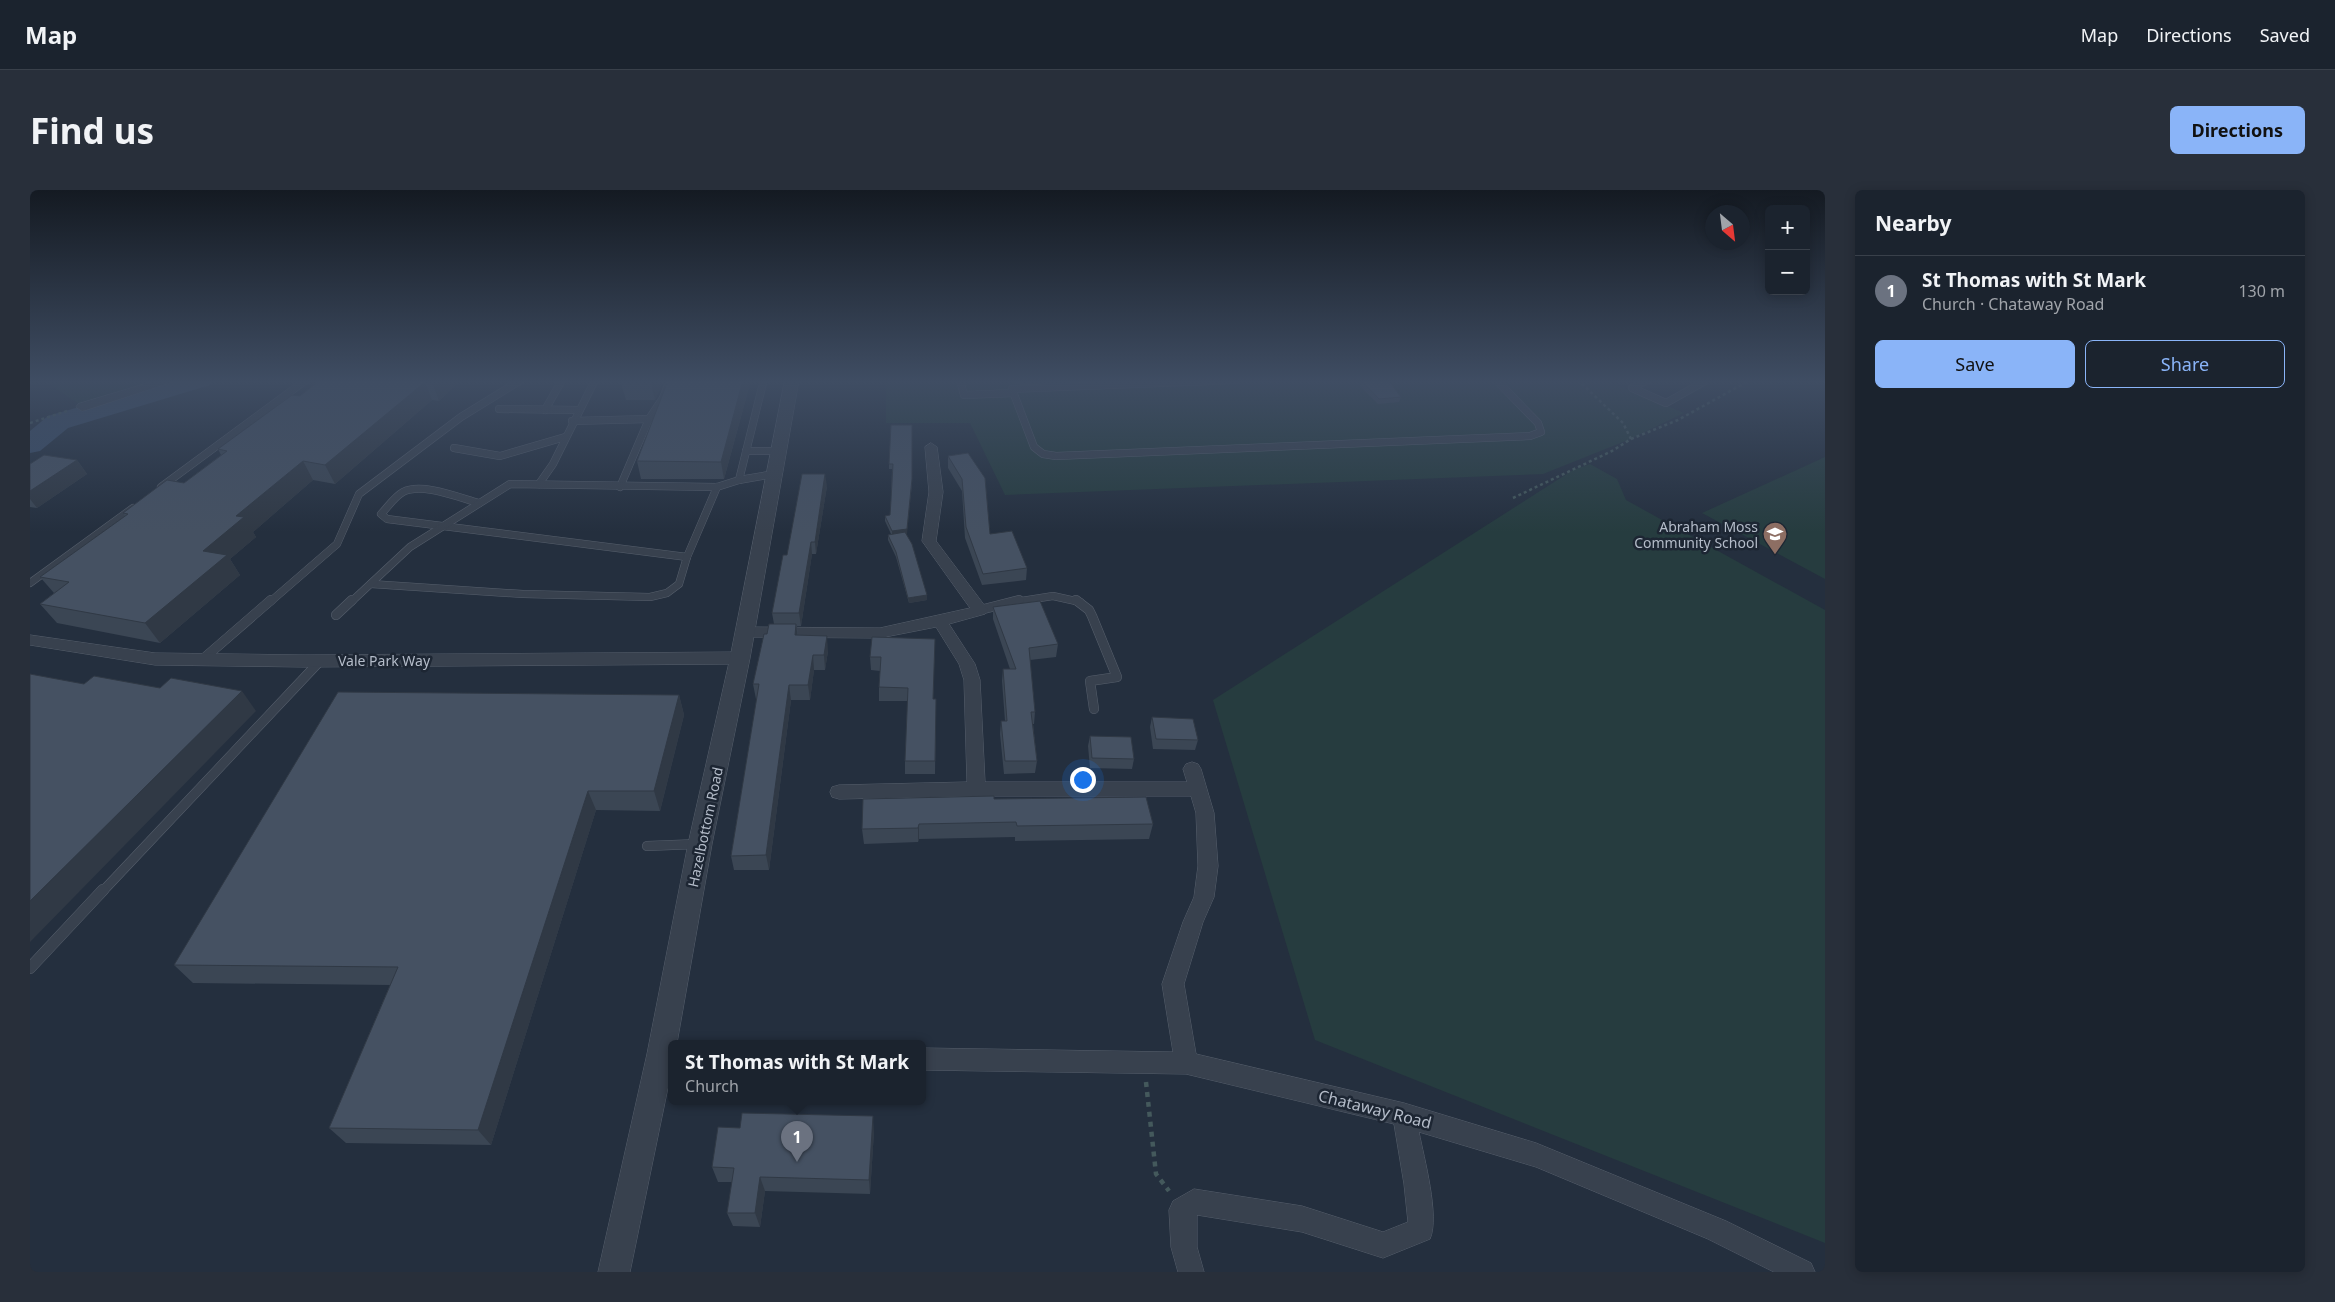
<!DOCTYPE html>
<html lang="en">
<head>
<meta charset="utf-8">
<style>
	:root { --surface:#1b232e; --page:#282f3a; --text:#f1f3f6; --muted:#a0a4aa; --line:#39404a; --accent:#8ab4f8 }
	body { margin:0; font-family:"Noto Sans",sans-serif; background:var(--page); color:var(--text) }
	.controls { position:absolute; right:15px; top:15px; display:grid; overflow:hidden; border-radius:8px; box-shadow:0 2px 12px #0003 }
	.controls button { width:45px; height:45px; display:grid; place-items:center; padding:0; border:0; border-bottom:1px solid var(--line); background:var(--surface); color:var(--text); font:25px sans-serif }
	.compass { position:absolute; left:1675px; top:15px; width:45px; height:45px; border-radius:50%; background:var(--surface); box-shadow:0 2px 12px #0003; rotate:152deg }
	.you { position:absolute; left:1052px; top:589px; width:18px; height:18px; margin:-12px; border:4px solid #fff; border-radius:50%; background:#1a73e8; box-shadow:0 0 0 8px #1a73e833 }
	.badge { display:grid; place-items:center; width:32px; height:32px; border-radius:50%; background:var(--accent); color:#fff; font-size:16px; font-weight:700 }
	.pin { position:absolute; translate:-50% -41px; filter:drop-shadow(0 1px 2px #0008) }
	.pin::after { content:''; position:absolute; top:26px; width:18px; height:15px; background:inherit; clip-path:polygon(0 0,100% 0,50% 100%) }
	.popup { position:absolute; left:638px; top:850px; width:258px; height:65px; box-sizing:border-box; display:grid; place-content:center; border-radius:8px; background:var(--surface); filter:drop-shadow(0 1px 4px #0005); font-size:16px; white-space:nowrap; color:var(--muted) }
	.popup b { font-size:19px; color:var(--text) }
	.popup::after { content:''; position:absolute; left:50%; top:100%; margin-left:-10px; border:10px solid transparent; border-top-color:var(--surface) }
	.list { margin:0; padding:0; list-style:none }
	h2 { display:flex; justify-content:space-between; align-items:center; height:65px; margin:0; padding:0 20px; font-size:21px }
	h2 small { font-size:16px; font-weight:400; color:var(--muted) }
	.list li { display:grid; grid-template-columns:32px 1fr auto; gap:15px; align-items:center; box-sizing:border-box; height:70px; padding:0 20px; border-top:1px solid var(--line) }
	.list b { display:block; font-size:19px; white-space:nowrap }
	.list p { margin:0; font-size:16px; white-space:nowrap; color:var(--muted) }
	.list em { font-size:16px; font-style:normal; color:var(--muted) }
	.actions { display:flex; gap:10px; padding:15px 20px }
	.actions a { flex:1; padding:11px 0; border:1px solid var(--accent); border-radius:8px; text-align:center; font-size:18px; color:var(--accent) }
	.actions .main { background:var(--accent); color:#111 }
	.map { position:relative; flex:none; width:1795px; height:1082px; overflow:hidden; border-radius:8px }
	header { display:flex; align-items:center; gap:30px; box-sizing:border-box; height:70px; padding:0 25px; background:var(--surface); border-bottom:1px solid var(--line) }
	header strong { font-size:24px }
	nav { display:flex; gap:28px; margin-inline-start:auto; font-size:18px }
	.intro { display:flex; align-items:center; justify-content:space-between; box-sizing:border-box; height:120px; padding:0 30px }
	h1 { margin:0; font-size:35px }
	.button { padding:12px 22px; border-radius:8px; background:var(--accent); color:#111; font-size:18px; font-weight:700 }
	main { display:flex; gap:30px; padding:0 30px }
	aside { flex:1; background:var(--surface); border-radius:8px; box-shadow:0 2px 12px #0003 }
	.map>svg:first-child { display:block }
	.green { fill:#263c3f }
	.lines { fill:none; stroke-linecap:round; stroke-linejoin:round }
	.river { fill:#394c67; fill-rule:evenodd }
	.service-far2-casing { stroke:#565f6c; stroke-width:8 }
	.service-far1-casing { stroke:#565f6c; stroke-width:10 }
	.service-casing { stroke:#565f6c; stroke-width:12 }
	.minor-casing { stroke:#565f6c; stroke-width:1 }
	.tertiary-casing { stroke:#565f6c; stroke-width:1 }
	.path-far1 { stroke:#44595c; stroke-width:2.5; stroke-dasharray:3 3; stroke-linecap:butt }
	.path { stroke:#44595c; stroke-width:4.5; stroke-dasharray:5 5; stroke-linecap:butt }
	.service-far2 { stroke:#38414e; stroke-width:7 }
	.service-far1 { stroke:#38414e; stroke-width:9 }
	.service { stroke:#38414e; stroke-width:11 }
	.minor { fill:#38414e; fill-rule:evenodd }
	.tertiary { fill:#38414e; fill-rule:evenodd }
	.wall { fill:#3b4654 }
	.shaded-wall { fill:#303945 }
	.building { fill:#455162; stroke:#303945 }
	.labels { text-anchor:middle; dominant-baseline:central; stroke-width:5; stroke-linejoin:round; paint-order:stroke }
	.poi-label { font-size:14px; fill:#b4bcc9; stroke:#1d2633; text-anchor:end }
	.street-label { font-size:14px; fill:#b4bcc9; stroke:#1d2633 }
	.near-street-label { font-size:16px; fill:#b4bcc9; stroke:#1d2633 }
</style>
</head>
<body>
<header>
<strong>Map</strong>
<nav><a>Map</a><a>Directions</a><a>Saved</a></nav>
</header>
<div class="intro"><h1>Find us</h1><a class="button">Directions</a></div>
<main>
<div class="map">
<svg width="1795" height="1082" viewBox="0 0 1795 1082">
	<rect width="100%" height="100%" fill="#242f3e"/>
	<!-- green -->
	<g class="green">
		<polygon points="0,190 133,190 50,215 15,191 0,195"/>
		<polygon points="856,190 1587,190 1582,193 1654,223 1598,250 1513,284 975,305 940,233 856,233"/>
		<polygon points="1795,267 1795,389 1672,323"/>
		<polygon points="1560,274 1587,289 1596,310 1795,420 1795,1053 1285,850 1183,510 1543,280"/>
	</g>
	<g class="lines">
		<!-- river -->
		<polygon class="river" points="142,190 184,190 180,195 38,238 10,261 0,263 0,241 18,226"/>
		<defs>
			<g id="service-far2">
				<polyline points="930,190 934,205 984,203"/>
				<polyline points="1205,190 982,199 1004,257 1013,264 1026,266 1500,246 1511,242 1508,233 1466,190"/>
				<polyline points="1618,190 1602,198 1636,213 1677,190"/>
				<polyline points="469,219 549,220"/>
				<polyline points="515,220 532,190"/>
				<polyline points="542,231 619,229"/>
				<polyline points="424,258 470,266 535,247"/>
				<polyline points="716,261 749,261"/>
				<polyline points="709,290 733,193"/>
				<polyline points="509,294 523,274 565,190"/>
				<polyline points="131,297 276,190"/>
				<polyline points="590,297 619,229 633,208 640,190"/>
				<path d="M449 313C430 308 392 292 373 302 364 307 358 317 351 324L357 329 657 367"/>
				<polyline points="0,393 103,318"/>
				<polyline points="341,394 493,404 620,407 637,403 649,394 657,367 687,297"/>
				<polyline points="240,412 307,354 329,304 431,227 491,190"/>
				<polyline points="321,412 380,357 480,294 687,297 709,290 744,284"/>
				<polyline points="984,412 1023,406 1050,412"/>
			</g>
			<g id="service-far1">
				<polyline points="1046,410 1059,420 1062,426 1087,487 1060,491 1064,519"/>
				<polyline points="950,420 989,410"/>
				<polyline points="306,425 322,410"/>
				<polyline points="173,469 241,410"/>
				<polyline points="617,656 668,654"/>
				<polyline points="72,702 290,471"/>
			</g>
			<polyline id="service" points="0,778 73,700"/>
			<g id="minor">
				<polygon points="128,190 148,190 56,220 52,221 46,217 48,214"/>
				<path d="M901 253 907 257 913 302 906 351 958 420 955 424 919 434 945 474 950 490 955 592H1157L1153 579 1156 574 1162 572 1168 574 1171 579 1184 623 1188 676 1184 707 1173 732 1154 794 1166 864 1374 913 1506 953 1696 1031 1781 1073 1785 1082H1744L1678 1049 1506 977 1389 942C1394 968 1410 1026 1400 1049L1353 1068 1272 1042 1167 1025V1057L1174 1082H1148L1141 1057 1139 1020 1143 1011 1164 999 1272 1016 1353 1042 1378 1032 1374 994 1364 934 1156 884 892 880V858L1143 862 1132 794 1153 732 1164 707 1168 676 1166 623 1161 606H946L809 609 802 607 800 602 802 597 809 595 937 592 934 490 929 474 906 437 850 448 715 447 709 446 707 442 709 438 715 437 850 438 940 418 892 351 899 302 895 257Z"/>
				<polygon points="0,445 125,463 275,465 710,462 716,464 718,468 716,472 710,474 275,477 125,475 0,455"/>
			</g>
			<polygon id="tertiary" points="755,190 769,190 720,468 682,654 647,853 642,853 642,878 600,1082 568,1082 617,864 658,654 700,468"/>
		</defs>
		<!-- service-far2 casing -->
		<use href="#service-far2" class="service-far2-casing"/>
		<!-- service-far1 casing -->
		<use href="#service-far1" class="service-far1-casing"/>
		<!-- service casing -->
		<use href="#service" class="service-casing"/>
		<!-- minor casing -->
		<use href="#minor" class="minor-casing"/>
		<!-- tertiary casing -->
		<use href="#tertiary" class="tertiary-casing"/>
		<!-- path-far1 -->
		<g class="path-far1">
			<polyline points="0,233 37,221"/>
			<polyline points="1601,249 1648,230 1720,190"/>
			<polyline points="1483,308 1582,261 1601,249 1593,233 1548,190"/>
		</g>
		<!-- path -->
		<polyline class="path" points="1116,892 1126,984 1139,1001"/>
		<!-- service-far2 -->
		<use href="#service-far2" class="service-far2"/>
		<!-- service-far1 -->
		<use href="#service-far1" class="service-far1"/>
		<!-- service -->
		<use href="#service" class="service"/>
		<!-- minor -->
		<use href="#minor" class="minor"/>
		<!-- tertiary -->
		<use href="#tertiary" class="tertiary"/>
	</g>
	<!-- wall -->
	<g class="wall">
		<polygon points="290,190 431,190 409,211 402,210 305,294 283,290 223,342 226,347 200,369 210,385 130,453 27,433 10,414 24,403 10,387 95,326 93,323 154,293 191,265 188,259 270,206"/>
		<polygon points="593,190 634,190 625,210 596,210 591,193"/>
		<polygon points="635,190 721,190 694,289 611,289 607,271 635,198 634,193"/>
		<polygon points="983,190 1024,190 1024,192 984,194"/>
		<polygon points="1332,191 1371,207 1369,212 1348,214 1330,196"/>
		<polygon points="861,235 882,294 876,344 897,410 879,413 866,367 858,350 858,345 861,344 855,331 855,326 860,325 861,310 862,279 859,279 859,274"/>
		<polygon points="938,263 960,344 997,378 996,390 952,395 935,348 932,301 918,278 918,266"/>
		<polygon points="47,270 57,284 7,318 0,317 0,274"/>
		<polygon points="797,296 786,364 782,364 771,436 767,436 768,445 798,461 795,480 784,480 780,510 761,510 739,680 704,680 701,666 727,509 726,509 723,494 737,444 744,434 742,423 757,365"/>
		<polygon points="963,417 1028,454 1026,467 1000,470 1005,522 1004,534 1003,534 1007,571 1005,583 974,584 970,544 971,531 975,531 972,491 973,479 980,479 963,429"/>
		<polygon points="905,449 903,509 906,509 905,584 875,584 875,571 878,511 849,511 849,497 850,481 841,480 840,467"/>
		<polygon points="649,505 654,525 630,621 566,620 461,955 316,953 299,938 360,795 163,793 144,775"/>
		<polygon points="1122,527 1168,550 1165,560 1123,559 1120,537"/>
		<polygon points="1060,546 1104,569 1102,579 1060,578 1058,556"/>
		<polygon points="964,609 1123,634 1119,649 985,651 985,647 889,649 888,652 834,654 832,639"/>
		<polygon points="844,941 840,1004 735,1001 730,1037 703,1036 697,1023 702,992 688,992 682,977"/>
	</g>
	<!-- shaded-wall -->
	<g class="shaded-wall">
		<polygon points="404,190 431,190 409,211 402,192"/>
		<polygon points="623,190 634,190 625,210 621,193"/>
		<polygon points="713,190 721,190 694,289 691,272"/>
		<polygon points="395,192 402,210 305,294 295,275"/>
		<polygon points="882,235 882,294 877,344 862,346 862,341"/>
		<polygon points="47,270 57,284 7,318 0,309 0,301"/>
		<polygon points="273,271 283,290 223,342 226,347 200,369 210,385 130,453 115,433 173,361 206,326"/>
		<polygon points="795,284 797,296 786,364 785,352"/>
		<polygon points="781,352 782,364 771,436 769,423"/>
		<polygon points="897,405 897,410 879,413 878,408"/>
		<polygon points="766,434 768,449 765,445"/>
		<polygon points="797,446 798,461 795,480 794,465"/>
		<polygon points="783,465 784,480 780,510 778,495"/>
		<polygon points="759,495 761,510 739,680 736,665"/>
		<polygon points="212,501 226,521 0,752 0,711"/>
		<polygon points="649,505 654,525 630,621 624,601"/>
		<polygon points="558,601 566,620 461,955 448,940"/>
		<polygon points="889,634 889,649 888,652 888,638"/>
		<polygon points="843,926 844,941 840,1004 839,990"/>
		<polygon points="730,987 735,1001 730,1037 725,1023"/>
	</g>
	<!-- building -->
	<g class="building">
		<polygon points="290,190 404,190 402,192 395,192 295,275 273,271 206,326 214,327 173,361 197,365 115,433 10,414 39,392 10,387 98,324 93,323 137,290 154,293 197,261 188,259 262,205 270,206"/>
		<polygon points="593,190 623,190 621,193 591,193"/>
		<polygon points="635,190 713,190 691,272 607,271 637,193 634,193"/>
		<polygon points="1332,191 1359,191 1371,207 1349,209"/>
		<polygon points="861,235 882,235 882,289 877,339 862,341 855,326 860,325 861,310 863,274 859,274"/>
		<polygon points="938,263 955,288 960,344 982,341 997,378 953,384 936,337 932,289 918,266"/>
		<polygon points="14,265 47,270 0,301 0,274"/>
		<polygon points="772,284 795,284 785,352 781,352 769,423 742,423 753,365 757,365"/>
		<polygon points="875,342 882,354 897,405 878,408 866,362 858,345"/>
		<polygon points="1010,411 1028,454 999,458 1005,522 1001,522 1007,571 975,571 971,531 977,531 973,479 986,479 963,417"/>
		<polygon points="739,434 766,434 765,445 797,446 794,465 783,465 778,495 759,495 736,665 701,666 729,494 723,494 734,444 737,444"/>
		<polygon points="842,447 905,449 903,509 906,509 905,571 875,571 878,498 849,497 851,467 840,467"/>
		<polygon points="0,484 54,494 64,486 130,498 141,488 212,501 0,711"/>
		<polygon points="308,502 649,505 624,601 558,601 448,940 299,938 368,777 144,775"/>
		<polygon points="1122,527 1163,529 1168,550 1126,549"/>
		<polygon points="1060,546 1101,547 1104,569 1062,568"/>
		<polygon points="964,606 964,609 1116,607 1123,634 987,636 986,632 889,634 888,638 832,639 833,609"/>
		<polygon points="712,923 843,926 839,990 730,987 725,1023 697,1023 704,978 682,977 688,937 710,938"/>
	</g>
	<!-- sky -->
	<linearGradient id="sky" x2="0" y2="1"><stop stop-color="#141a22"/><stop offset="0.56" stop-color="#3f4d63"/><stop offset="1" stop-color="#3f4d63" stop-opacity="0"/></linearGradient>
	<rect width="1795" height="342" fill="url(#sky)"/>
	<!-- icons -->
	<defs>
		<symbol id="school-pin" viewBox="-11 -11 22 30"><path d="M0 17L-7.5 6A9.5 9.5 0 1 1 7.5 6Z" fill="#8d6e63" stroke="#1d2633"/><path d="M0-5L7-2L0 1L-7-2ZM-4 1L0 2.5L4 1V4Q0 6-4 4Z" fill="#fff"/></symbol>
	</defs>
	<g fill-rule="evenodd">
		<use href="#school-pin" x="1731" y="330" width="28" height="38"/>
	</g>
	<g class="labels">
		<!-- poi labels -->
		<g class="poi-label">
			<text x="1728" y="336">Abraham Moss<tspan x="1728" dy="16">Community School</tspan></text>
		</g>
		<!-- street labels -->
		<g class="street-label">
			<text x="354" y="470">Vale Park Way</text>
			<text transform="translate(675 637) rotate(-78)">Hazelbottom Road</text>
		</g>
		<!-- near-street labels -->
		<g class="near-street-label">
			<text transform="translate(1345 919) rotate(14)">Chataway Road</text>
		</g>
	</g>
</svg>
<div class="controls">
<button>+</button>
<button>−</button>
</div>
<svg class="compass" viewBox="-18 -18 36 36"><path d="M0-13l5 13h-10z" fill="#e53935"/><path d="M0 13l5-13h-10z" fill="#a0a4aa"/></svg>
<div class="you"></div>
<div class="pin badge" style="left:767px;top:972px;background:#6b7280">1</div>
<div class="popup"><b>St Thomas with St Mark</b>Church</div>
</div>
<aside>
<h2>Nearby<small></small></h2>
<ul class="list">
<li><span class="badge" style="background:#6b7280">1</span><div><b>St Thomas with St Mark</b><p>Church · Chataway Road</p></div><em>130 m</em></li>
</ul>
<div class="actions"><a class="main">Save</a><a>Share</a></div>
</aside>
</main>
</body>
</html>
